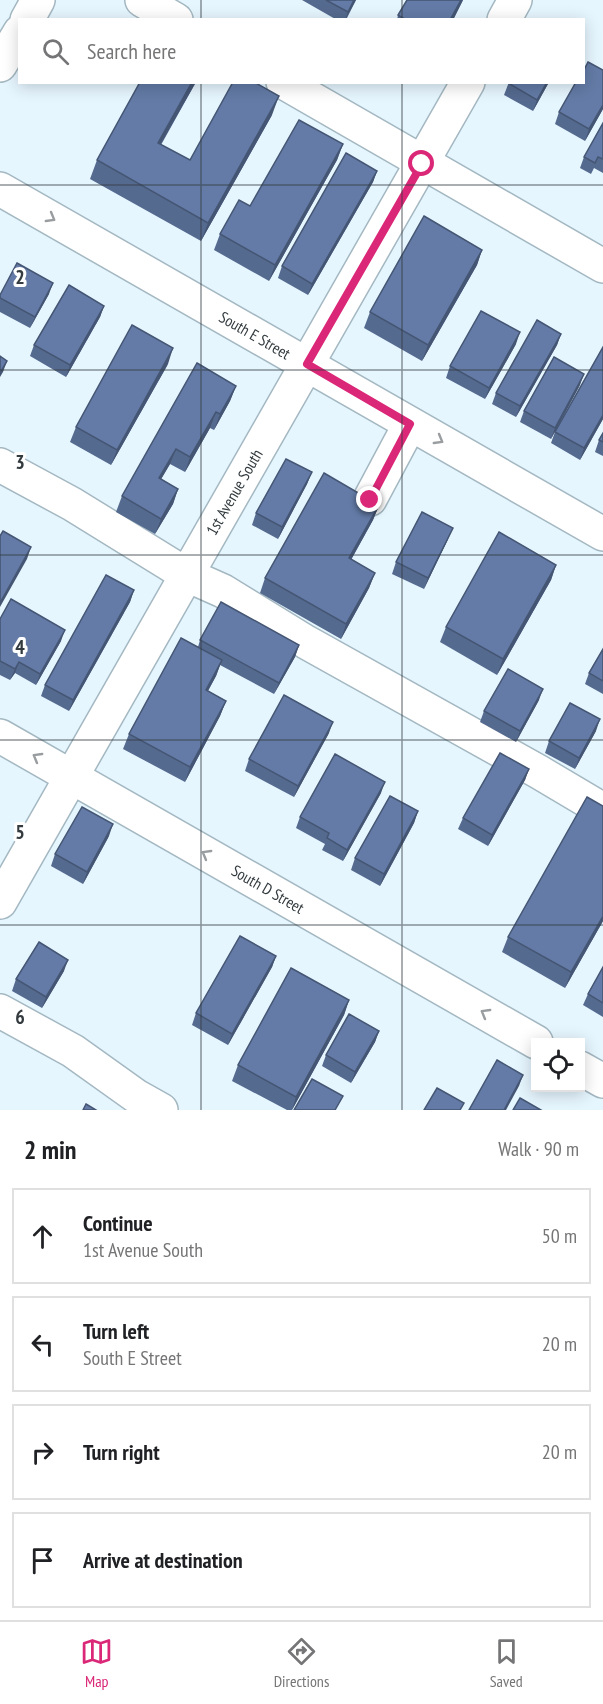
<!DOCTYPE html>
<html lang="en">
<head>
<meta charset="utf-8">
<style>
	:root { --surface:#fff; --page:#f6f6f6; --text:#202124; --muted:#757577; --line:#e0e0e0; --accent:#db2777 }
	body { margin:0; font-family:"PT Sans Narrow",sans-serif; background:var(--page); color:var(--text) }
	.controls { position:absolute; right:18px; bottom:18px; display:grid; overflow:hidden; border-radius:0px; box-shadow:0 3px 15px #0003 }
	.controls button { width:54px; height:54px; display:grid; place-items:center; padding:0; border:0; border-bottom:2px solid var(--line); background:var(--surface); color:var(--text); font:30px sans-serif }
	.stop { position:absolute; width:18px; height:18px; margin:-14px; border:4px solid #db2777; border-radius:50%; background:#fff }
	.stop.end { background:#db2777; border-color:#fff; box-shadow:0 2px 6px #0008 }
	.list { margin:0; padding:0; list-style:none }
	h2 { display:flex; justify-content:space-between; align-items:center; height:78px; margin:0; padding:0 24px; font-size:26px }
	h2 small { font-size:20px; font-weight:400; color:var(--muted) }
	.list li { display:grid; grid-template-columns:39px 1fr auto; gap:18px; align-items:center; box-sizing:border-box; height:96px; margin:0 12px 12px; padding:0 12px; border:2px solid var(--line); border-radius:0px }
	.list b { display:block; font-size:22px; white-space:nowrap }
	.list p { margin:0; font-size:20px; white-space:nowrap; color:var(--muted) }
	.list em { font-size:20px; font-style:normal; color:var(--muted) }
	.icon { flex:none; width:33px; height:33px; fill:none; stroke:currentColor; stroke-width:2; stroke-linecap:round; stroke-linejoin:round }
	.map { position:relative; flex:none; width:603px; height:1110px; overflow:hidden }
	.search { position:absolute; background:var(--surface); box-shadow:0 3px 15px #0003; left:18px; right:18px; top:18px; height:66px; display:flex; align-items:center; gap:15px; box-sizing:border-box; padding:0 21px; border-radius:0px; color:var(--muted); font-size:22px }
	.sheet { height:510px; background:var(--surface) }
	nav { display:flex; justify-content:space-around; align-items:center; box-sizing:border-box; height:84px; border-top:2px solid var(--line); background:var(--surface); font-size:16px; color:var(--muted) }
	nav a { display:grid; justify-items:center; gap:3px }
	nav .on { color:var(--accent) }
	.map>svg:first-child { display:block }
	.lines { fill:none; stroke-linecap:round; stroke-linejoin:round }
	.minor-casing { stroke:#a4b8c2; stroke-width:36 }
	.minor { stroke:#fff; stroke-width:33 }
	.wall { fill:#556a8f }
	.shaded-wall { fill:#455674 }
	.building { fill:#637ba6; stroke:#455674; stroke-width:1.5 }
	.oneway { stroke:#999d9f }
	.route { stroke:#db2777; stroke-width:8 }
	.grid { fill:none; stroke:#333b3f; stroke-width:1.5; stroke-opacity:0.55 }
	.labels { text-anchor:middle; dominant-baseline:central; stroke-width:6; stroke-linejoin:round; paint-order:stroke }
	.street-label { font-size:16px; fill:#333b3f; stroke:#fff }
	.grid-label { font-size:20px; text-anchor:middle; font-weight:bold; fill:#333b3f; stroke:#fff; stroke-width:6; stroke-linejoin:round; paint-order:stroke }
</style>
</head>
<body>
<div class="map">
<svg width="603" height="1110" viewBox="0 0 603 1110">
	<rect width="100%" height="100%" fill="#e6f6ff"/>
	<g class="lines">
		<defs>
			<g id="minor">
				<polyline points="142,0 176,20"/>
				<polyline points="27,20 38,0"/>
				<polyline points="504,20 515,0"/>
				<polyline points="0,65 20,32"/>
				<polyline points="283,82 603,266"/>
				<polyline points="0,189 603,534"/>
				<polyline points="0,465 72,504 187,575 223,591 306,642 539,772 603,810"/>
				<polyline points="370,499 410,424"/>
				<polyline points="0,736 536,1042"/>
				<polyline points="0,902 468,82"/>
				<polyline points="0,1011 73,1051 136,1096 161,1110"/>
				<polyline points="580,1068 603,1081"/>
			</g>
		</defs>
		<!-- minor casing -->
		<use href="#minor" class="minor-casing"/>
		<!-- minor -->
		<use href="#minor" class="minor"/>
	</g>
	<!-- wall -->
	<g class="wall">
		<polygon points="302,0 356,0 346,20 337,20"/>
		<polygon points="463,0 453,20 397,20 398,15"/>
		<polygon points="140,82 196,82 161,145 190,160 272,115 201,241 90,179 97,160"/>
		<polygon points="509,82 549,82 533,111 504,95"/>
		<polygon points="603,109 585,141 555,124 559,112"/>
		<polygon points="603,123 603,173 594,168 591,174 580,168 584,157"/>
		<polygon points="343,144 337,160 269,281 214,250 220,234 250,206"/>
		<polygon points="377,171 373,182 308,295 278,278 282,266"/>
		<polygon points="482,250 477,265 422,361 364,328 370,312"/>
		<polygon points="49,294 30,328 0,312 0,295"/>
		<polygon points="104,306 100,317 66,377 30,356 34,345"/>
		<polygon points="561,334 557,345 516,417 492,404 496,393"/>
		<polygon points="516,344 485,399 446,378 450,366"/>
		<polygon points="603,347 603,419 580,460 551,443 555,432"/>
		<polygon points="168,364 111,465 70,442 76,427"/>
		<polygon points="580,385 551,439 520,422 524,411"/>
		<polygon points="236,386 230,401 214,430 210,428 185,472 170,464 161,479 178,489 173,504 155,534 116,512 122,496"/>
		<polygon points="603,433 603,456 595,452 599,440"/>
		<polygon points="312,472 307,484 278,539 252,525 256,513"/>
		<polygon points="379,505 373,520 351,560 375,573 369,588 341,639 260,593 265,578"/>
		<polygon points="448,539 424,589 392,574 396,562"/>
		<polygon points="556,565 551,580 497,675 440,642 446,627"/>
		<polygon points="134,590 130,602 69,711 41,696 45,685"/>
		<polygon points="0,619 61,641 36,685 15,673 10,680 0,675"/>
		<polygon points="200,640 299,645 295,657 274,694 220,665 216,676 208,691 226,701 220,716 185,782 123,749 129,734 198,647"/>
		<polygon points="603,649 603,694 585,684 589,673"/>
		<polygon points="539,700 516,742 480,722 484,711"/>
		<polygon points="596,731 575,769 545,753 549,741"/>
		<polygon points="329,733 294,797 245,771 249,759"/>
		<polygon points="529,769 525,780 488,846 458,829 463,818"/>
		<polygon points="381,793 343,861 322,850 325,844 296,828 300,817"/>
		<polygon points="418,811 414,823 380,886 351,870 355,858"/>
		<polygon points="109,836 83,884 51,866 55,854"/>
		<polygon points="603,921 565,988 502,952 508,937"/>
		<polygon points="276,956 272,967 228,1045 192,1025 196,1013"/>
		<polygon points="603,967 603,1017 583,1005 588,994"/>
		<polygon points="64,971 42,1008 12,991 16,979"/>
		<polygon points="349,1000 344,1015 292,1110 287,1110 232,1081 238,1065"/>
		<polygon points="379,1031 375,1042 351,1083 322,1066 326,1055"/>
	</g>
	<!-- shaded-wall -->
	<g class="shaded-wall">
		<polygon points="354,0 356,0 345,20 348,12"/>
		<polygon points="461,0 463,0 453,20 450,20"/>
		<polygon points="192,82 196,82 151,161 158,143"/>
		<polygon points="547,82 549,82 533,111 537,100"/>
		<polygon points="279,96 272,115 201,241 208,223"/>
		<polygon points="603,105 603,109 585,141 589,129"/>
		<polygon points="343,144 337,160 269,281 275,265"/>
		<polygon points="377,171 373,182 308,295 312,284"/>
		<polygon points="482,250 477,265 422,361 428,345"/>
		<polygon points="53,283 49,294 30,328 35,317"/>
		<polygon points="104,306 100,317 66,377 70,365"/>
		<polygon points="520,332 516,344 485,399 489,388"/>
		<polygon points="561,334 557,345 516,417 520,406"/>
		<polygon points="173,348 168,364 111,465 117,450"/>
		<polygon points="7,361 3,372 0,377 0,373"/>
		<polygon points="584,374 580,385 551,439 555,428"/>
		<polygon points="236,386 230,401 214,430 220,414"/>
		<polygon points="216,412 210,428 185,472 190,457"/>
		<polygon points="603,415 603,419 580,460 584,448"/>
		<polygon points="176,449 170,464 153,493 159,478"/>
		<polygon points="312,472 307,484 278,539 282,527"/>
		<polygon points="178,489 173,504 155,534 161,519"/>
		<polygon points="379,505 373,520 343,574 349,558"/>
		<polygon points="453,528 448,539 424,589 428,578"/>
		<polygon points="31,547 27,559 0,607 0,603"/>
		<polygon points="556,565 551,580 497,675 503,659"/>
		<polygon points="375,573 369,588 341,639 346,624"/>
		<polygon points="134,590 130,602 69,711 73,700"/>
		<polygon points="65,630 61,641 36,685 40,674"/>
		<polygon points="299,645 295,657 274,694 279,683"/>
		<polygon points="222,660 216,676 200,705 206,690"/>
		<polygon points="19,662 15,673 10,680 15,669"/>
		<polygon points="543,689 539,700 516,742 520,731"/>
		<polygon points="226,701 220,716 185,782 190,767"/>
		<polygon points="600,719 596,731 575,769 579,758"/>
		<polygon points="333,722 329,733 294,797 298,786"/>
		<polygon points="529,769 525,780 488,846 492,835"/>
		<polygon points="385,782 381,793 343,861 347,850"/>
		<polygon points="418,811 414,823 380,886 384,874"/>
		<polygon points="113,824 109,836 83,884 87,872"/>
		<polygon points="603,916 603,921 565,988 571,972"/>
		<polygon points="276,956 272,967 228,1045 232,1034"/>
		<polygon points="68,960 64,971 42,1008 46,997"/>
		<polygon points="349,1000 344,1015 292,1110 296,1097"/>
		<polygon points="379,1031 375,1042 351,1083 355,1072"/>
		<polygon points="523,1075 519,1086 506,1110 504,1110"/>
	</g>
	<!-- building -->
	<g class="building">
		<polygon points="326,0 354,0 348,12"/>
		<polygon points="407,0 461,0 450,20 406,20 398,15"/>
		<polygon points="588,62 603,70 603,105 589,129 559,112 576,82 584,82 584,70"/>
		<polygon points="140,82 192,82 158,143 190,160 233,82 254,82 279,96 208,223 97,160"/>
		<polygon points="509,82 547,82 537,100 508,83"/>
		<polygon points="299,120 343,144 275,265 220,234 239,200 250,206"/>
		<polygon points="603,123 603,159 598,157 595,163 584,157"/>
		<polygon points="346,153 377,171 312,284 282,266"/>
		<polygon points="424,216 482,250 428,345 370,312"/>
		<polygon points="17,263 53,283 35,317 0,298 0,295"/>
		<polygon points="69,285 104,306 70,365 34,345"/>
		<polygon points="481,311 520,332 489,388 450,366"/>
		<polygon points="537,320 561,334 520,406 496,393"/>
		<polygon points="132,325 173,348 117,450 76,427"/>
		<polygon points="603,347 603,415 584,448 555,432"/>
		<polygon points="0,356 7,361 0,373"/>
		<polygon points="554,357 584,374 555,428 524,411"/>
		<polygon points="197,363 236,386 220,414 216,412 190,457 176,449 159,478 178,489 161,519 122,496"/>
		<polygon points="603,433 603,442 599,440"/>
		<polygon points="286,459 312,472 282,527 256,513"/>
		<polygon points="324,473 379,505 349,558 375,573 346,624 265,578"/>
		<polygon points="422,512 453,528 428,578 396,562"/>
		<polygon points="3,531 31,547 0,603 0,536"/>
		<polygon points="499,532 556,565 503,659 446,627"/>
		<polygon points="106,575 134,590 73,700 45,685"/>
		<polygon points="11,599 65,630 40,674 19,662 15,669 0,661 0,619"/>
		<polygon points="221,602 299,645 279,683 200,640"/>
		<polygon points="181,638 222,660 206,690 226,701 190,767 129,734"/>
		<polygon points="603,649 603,681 589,673"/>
		<polygon points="508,669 543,689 520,731 484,711"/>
		<polygon points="284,695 333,722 298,786 249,759"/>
		<polygon points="570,703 600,719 579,758 549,741"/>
		<polygon points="500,753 529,769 492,835 463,818"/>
		<polygon points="335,754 385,782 347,850 327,838 329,833 300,817"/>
		<polygon points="390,796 418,811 384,874 355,858"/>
		<polygon points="587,797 603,806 603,916 571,972 508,937"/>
		<polygon points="82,807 113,824 87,872 55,854"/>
		<polygon points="240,936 276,956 232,1034 196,1013"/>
		<polygon points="39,942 68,960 46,997 16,979"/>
		<polygon points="603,967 603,1003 588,994"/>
		<polygon points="291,968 349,1000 296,1097 238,1065"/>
		<polygon points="349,1014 379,1031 355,1072 326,1055"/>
		<polygon points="497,1060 523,1075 504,1110 469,1110"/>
		<polygon points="312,1079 343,1096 335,1110 294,1110"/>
		<polygon points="437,1088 464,1103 460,1110 424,1110"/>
		<polygon points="520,1098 541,1110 513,1110"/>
		<polygon points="86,1104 96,1110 83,1110"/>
	</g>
	<!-- one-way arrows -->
	<defs><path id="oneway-chevron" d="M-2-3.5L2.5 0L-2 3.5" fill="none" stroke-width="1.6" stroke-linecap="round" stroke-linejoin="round" transform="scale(1.5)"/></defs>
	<g class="oneway">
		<use href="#oneway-chevron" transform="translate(51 218) rotate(30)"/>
		<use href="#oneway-chevron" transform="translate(439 440) rotate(30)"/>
		<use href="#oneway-chevron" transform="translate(37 757) rotate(-150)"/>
		<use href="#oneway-chevron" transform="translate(206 854) rotate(-150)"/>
		<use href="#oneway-chevron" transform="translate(485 1013) rotate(-150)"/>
	</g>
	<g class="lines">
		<!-- route -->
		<polyline class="route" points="370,500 410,424 307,364 422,164"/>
	</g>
	<!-- grid -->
	<path class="grid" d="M201 0V20M402 0V20M201 82V1110M402 82V1110M0 185H603M0 370H603M0 555H603M0 740H603M0 925H603"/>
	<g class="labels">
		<!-- street labels -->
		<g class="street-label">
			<text transform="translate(255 335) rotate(30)">South E Street</text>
			<text transform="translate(234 492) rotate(-60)">1st Avenue South</text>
			<text transform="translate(268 889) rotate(30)">South D Street</text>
		</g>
	</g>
	<g class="grid-label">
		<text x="20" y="284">2</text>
		<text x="20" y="469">3</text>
		<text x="20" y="654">4</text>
		<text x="20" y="839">5</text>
		<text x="20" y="1024">6</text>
	</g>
</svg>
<div class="controls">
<button><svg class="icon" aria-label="locate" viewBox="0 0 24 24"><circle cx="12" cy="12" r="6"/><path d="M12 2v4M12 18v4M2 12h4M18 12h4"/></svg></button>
</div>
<div class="stop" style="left:422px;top:164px"></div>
<div class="stop end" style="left:370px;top:500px"></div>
<div class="search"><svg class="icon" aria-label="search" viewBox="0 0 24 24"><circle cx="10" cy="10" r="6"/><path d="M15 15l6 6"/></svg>Search here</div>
</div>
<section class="sheet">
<h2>2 min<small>Walk · 90 m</small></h2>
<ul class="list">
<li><svg class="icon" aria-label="ahead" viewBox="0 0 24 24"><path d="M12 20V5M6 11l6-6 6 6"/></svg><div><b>Continue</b><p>1st Avenue South</p></div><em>50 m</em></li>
<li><svg class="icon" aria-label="left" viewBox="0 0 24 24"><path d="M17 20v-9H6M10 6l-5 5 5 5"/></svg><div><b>Turn left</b><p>South E Street</p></div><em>20 m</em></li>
<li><svg class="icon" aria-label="right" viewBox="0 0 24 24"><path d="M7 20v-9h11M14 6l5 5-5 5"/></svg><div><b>Turn right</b></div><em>20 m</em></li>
<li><svg class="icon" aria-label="arrive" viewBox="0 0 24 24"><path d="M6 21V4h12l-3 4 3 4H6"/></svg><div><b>Arrive at destination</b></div></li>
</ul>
</section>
<nav>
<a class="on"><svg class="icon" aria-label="map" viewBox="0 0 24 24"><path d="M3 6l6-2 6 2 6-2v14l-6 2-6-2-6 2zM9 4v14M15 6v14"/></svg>Map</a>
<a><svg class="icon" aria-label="directions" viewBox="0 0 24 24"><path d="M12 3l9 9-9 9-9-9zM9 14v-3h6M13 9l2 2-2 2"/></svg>Directions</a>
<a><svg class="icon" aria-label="saved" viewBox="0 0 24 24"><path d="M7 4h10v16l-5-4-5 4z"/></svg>Saved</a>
</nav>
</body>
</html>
